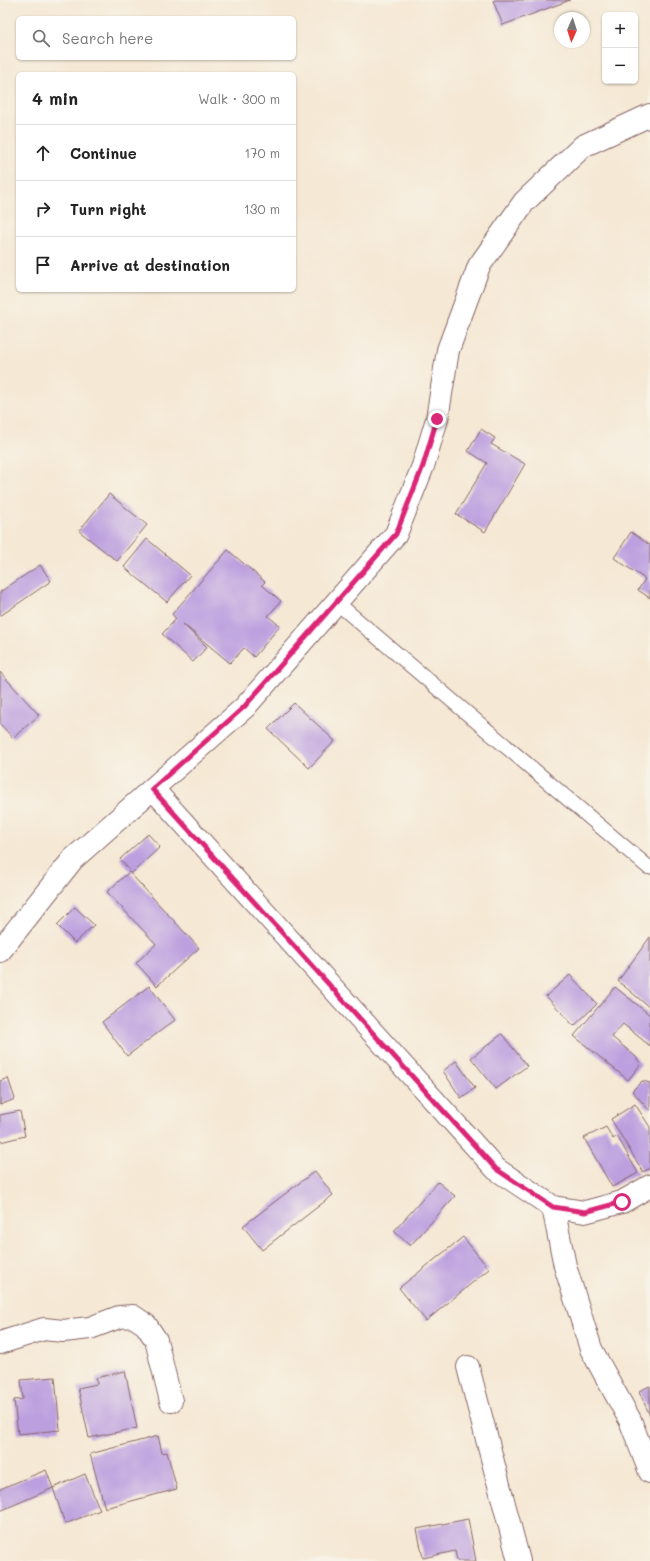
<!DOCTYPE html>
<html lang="en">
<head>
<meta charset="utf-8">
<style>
	:root { --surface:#fff; --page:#f2f2f2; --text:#222; --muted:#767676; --line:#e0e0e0 }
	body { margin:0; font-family:Mali,sans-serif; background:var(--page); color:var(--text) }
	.controls { position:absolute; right:12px; top:12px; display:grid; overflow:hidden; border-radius:6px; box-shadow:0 1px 3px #0004 }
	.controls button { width:36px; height:36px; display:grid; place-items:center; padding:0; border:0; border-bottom:1px solid var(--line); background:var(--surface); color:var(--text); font:20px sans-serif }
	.compass { position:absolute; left:554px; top:12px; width:36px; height:36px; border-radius:50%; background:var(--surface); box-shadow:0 1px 3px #0004; rotate:183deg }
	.stop { position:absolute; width:12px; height:12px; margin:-9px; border:3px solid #db2777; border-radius:50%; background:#fff }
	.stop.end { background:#db2777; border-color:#fff; box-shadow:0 1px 4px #0008 }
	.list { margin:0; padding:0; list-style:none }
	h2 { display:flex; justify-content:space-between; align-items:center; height:52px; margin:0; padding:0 16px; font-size:17px }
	h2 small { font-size:13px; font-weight:400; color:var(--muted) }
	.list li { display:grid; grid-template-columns:26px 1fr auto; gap:12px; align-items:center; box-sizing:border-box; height:56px; padding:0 16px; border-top:1px solid var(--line) }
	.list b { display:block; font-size:15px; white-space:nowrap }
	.list em { font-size:13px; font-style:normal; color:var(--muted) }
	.icon { flex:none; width:22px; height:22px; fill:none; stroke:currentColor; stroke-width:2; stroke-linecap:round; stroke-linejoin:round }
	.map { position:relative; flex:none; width:650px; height:1561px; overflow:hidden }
	.search { position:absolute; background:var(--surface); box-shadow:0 1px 3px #0004; left:16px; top:16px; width:280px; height:44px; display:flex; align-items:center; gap:10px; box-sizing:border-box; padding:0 14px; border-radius:6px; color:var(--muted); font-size:15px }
	.panel { position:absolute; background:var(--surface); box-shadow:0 1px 3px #0004; left:16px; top:72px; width:280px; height:220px; border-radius:6px }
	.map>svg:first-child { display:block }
	.building { fill:#bc9fdf }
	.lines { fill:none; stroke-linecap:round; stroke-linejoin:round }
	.lane-casing { stroke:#866566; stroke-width:16 }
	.street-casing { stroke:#866566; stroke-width:24 }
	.lane { stroke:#fff; stroke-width:14 }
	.street { stroke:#fff; stroke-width:22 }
	.route { stroke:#db2777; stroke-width:5 }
</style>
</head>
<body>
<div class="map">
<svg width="650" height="1561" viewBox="0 0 650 1561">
	<rect width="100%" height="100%" fill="#f7f3e8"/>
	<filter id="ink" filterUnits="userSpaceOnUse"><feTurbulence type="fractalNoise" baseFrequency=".025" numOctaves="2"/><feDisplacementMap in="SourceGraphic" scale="8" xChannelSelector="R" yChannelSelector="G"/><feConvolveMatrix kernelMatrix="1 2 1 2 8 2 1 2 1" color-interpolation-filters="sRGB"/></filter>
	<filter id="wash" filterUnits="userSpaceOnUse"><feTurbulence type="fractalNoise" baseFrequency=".012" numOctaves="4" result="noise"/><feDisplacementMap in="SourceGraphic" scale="16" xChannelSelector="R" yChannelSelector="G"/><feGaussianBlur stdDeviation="0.9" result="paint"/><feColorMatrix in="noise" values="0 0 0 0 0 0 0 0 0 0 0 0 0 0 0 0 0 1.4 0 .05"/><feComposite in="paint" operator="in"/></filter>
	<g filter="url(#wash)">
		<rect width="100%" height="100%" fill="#f5e8d4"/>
		<g id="blocks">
			<!-- building -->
			<g class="building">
				<polygon points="495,0 570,0 503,25 493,1"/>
				<polygon points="481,429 495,438 491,444 525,464 485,532 456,514 487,463 468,451"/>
				<polygon points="109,494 147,525 117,561 79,531"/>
				<polygon points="631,532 650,545 650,598 638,590 645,579 614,558"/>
				<polygon points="147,539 190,575 167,602 124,567"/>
				<polygon points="228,550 265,582 262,585 281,601 268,616 280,626 254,657 244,648 230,663 183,624 207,647 193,662 162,634 176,619 172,614"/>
				<polygon points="40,565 51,581 0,616 0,592"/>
				<polygon points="0,672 39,715 13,738 0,724"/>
				<polygon points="294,703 335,741 309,768 268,729"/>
				<polygon points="148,834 160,847 132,873 120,859"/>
				<polygon points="129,872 199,948 157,986 136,963 156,944 107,892"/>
				<polygon points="75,907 94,925 75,943 57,925"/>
				<polygon points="650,937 650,1008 618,981"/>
				<polygon points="570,975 597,1004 574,1026 546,996"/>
				<polygon points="149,986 175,1020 127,1056 102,1022"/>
				<polygon points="615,987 650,1015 650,1046 623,1024 612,1037 636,1057 641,1064 628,1080 574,1036"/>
				<polygon points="502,1034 527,1066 496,1089 471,1058"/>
				<polygon points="456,1061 475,1088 461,1098 443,1071"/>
				<polygon points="8,1078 15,1099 0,1105 0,1081"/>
				<polygon points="642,1081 650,1083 650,1111 632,1091"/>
				<polygon points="635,1104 650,1127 650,1168 643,1172 611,1119"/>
				<polygon points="20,1111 25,1136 0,1142 0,1115"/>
				<polygon points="606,1127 613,1139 617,1136 638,1173 612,1187 584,1138"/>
				<polygon points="315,1171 333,1195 262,1250 243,1226"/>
				<polygon points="438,1182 455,1196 410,1246 394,1231"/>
				<polygon points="463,1237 489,1269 426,1321 399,1288"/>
				<polygon points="125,1371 137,1428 89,1438 78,1388 97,1384 96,1378"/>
				<polygon points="55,1377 60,1430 18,1434 14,1400 23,1399 21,1380"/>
				<polygon points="650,1386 650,1416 639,1391"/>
				<polygon points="158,1436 162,1453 167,1452 177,1489 105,1508 90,1454"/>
				<polygon points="46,1470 53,1488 0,1511 0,1489"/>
				<polygon points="85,1474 100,1510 65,1524 53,1488"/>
				<polygon points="468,1519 476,1561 457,1561 455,1551 423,1558 417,1529"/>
			</g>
		</g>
	</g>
	<g filter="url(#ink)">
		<use href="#blocks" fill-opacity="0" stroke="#866566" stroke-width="1"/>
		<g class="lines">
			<defs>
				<polyline id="lane" points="336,602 648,867"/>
				<g id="street">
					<polyline points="153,789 496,1169 553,1207 585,1212 622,1202 650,1186"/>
					<polyline points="0,951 73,859 245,707 396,534 423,466 437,419 448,350 479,266 524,202 583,146 650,115"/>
					<polyline points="553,1207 565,1266 591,1349 630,1420 650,1472"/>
					<polyline points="0,1343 44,1329 63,1331 90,1328 119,1317 133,1316 146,1325 156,1340 171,1401"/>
					<polyline points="468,1367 519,1561"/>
				</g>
			</defs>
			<!-- lane casing -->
			<use href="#lane" class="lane-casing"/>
			<!-- street casing -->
			<use href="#street" class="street-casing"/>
			<!-- lane -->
			<use href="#lane" class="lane"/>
			<!-- street -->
			<use href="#street" class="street"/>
		</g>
	</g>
	<g class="lines" filter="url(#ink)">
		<!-- route -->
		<polyline class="route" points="437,419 423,466 396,534 244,707 152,789 496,1169 553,1207 585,1212 622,1202"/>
	</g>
</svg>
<div class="controls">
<button>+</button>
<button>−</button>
</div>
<svg class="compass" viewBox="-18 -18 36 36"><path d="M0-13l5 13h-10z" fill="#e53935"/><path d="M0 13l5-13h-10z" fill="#767676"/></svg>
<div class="stop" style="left:622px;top:1202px"></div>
<div class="stop end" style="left:437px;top:419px"></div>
<div class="search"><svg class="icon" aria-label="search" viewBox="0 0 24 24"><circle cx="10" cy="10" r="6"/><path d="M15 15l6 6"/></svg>Search here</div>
<section class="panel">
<h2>4 min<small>Walk · 300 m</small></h2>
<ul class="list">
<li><svg class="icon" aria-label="ahead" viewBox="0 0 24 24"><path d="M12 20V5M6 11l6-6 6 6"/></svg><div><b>Continue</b></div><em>170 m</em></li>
<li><svg class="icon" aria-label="right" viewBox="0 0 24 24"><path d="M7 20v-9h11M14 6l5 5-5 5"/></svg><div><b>Turn right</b></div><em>130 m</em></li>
<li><svg class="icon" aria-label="arrive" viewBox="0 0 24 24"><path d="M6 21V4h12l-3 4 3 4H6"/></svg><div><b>Arrive at destination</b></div></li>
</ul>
</section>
</div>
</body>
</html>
